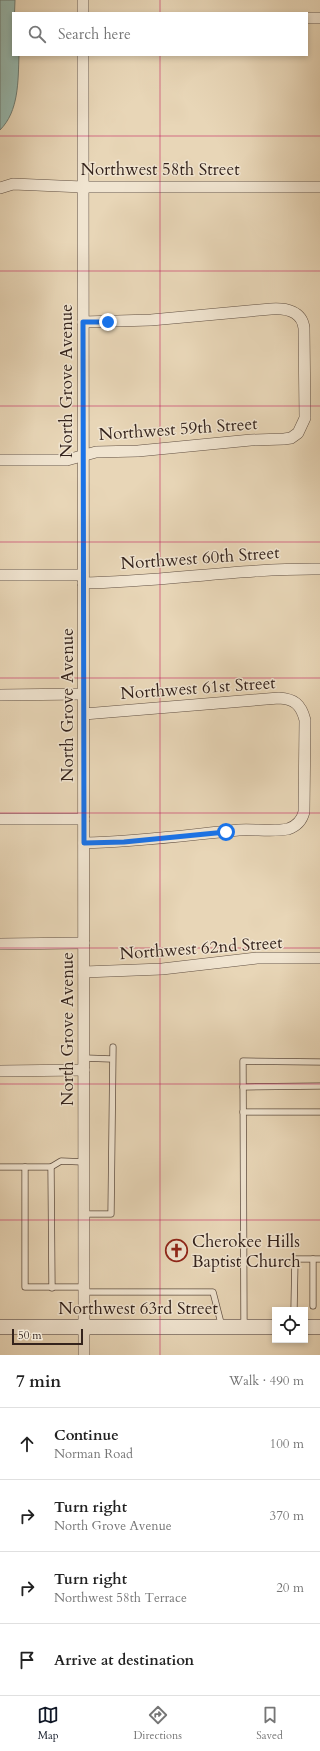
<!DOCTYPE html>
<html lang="en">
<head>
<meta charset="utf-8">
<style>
	:root { --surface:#fff; --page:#f2f2f2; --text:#222; --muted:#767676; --line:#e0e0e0; --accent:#111827 }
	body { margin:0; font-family:Cardo,serif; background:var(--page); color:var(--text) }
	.controls { position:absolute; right:12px; bottom:12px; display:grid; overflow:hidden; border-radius:0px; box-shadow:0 2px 6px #0003 }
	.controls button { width:36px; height:36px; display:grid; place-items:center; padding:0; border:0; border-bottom:1px solid var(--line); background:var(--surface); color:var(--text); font:20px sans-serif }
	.scale { position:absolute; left:12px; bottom:10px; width:71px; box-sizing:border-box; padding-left:4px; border:2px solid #34231c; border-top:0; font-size:11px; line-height:14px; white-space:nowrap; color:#34231c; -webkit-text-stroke:3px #f0e4d0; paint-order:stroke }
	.stop { position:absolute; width:12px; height:12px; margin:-9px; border:3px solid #1a73e8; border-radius:50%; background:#fff }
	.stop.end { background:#1a73e8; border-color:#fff; box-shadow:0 1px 4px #0008 }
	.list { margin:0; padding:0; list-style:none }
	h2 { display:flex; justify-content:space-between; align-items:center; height:52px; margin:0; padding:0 16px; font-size:17px }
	h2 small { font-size:13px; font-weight:400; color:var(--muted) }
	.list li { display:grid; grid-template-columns:26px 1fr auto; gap:12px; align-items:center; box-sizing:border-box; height:72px; padding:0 16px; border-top:1px solid var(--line) }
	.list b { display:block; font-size:15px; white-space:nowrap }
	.list p { margin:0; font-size:13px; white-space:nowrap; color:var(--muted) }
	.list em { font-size:13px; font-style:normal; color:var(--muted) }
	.icon { flex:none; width:22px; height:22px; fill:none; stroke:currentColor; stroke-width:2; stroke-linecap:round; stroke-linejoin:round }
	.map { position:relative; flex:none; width:320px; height:1355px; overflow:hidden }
	.search { position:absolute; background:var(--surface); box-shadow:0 2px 6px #0003; left:12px; right:12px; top:12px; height:44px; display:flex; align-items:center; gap:10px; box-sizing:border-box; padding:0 14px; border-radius:0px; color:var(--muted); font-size:15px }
	.sheet { height:340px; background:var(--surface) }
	nav { display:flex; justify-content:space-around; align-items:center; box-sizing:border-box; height:56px; border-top:1px solid var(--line); background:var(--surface); font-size:11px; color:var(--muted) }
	nav a { display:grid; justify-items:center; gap:2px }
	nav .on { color:var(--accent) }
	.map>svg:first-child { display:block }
	.water { fill:#97b9af; stroke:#6f7d74 }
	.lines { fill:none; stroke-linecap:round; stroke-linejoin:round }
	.lane-casing { stroke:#615043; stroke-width:7 }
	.street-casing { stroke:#615043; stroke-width:12 }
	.secondary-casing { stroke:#34231c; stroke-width:16 }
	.lane { stroke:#f0e4d0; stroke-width:5.5 }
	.street { stroke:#f0e4d0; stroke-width:11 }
	.secondary { stroke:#f0e4d0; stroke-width:15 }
	.route { stroke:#1a73e8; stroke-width:5 }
	.grid { fill:none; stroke:#c2185b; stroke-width:1; stroke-opacity:0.55 }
	.labels { text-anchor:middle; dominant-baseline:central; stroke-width:3; stroke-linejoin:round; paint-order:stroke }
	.street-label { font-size:17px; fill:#34231c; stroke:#f0e4d0 }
	.poi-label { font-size:17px; fill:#34231c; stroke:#f0e4d0; text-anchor:start }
</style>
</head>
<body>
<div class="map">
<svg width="320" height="1355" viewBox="0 0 320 1355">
	<rect width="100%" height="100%" fill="#e8d6b7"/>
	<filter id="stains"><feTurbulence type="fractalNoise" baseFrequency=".005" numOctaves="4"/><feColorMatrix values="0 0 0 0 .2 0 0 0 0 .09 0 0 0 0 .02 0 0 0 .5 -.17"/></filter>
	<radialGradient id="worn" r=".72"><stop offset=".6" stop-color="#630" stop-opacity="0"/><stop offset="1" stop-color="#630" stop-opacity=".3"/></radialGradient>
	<!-- water -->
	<path class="water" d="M0 0H15L13 55H19C18 81 19 111 0 130Z"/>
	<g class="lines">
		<defs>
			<g id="lane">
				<polyline points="84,1058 112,1059"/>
				<polyline points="243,1087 320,1086"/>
				<polyline points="243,1112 320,1112"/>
				<polyline points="0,1167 51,1167 52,1288"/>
				<polyline points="25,1167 25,1287 83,1287"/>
				<polyline points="51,1167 61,1161 84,1162"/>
				<polyline points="83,1214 111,1214 113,1047"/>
				<polyline points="83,1292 213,1292 222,1327"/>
				<polyline points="313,1306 313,1259"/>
				<polyline points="294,1310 295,1259 320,1259"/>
				<polyline points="244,1327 243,1061 320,1062"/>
			</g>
			<g id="street">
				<polyline points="83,0 83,13"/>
				<polyline points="307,18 320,18"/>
				<polyline points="83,55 84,1355"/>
				<polyline points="0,188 13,184 83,187 320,187"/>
				<path d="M0 460H67L96 452 138 451 251 440 284 439 291 438 298 433 305 418 304 328C302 311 286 308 271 309L151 320 83 322"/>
				<polyline points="0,575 83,575"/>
				<path d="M83 583C162 582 241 568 320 569"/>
				<polyline points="0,695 83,694"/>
				<path d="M84 714 279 698C294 699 301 704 305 720L304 812C302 820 297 826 288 829 274 832 254 829 239 830 187 835 136 842 84 843"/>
				<polyline points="0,819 84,819"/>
				<polyline points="0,944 84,943"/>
				<polyline points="84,972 162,969 257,958 320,958"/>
				<polyline points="0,1071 84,1070"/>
			</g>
			<g id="secondary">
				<polyline points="0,1327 275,1327"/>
				<polyline points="305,1327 320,1327"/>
			</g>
		</defs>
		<!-- lane casing -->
		<use href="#lane" class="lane-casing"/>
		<!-- street casing -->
		<use href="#street" class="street-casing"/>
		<!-- secondary casing -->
		<use href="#secondary" class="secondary-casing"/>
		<!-- lane -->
		<use href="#lane" class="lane"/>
		<!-- street -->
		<use href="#street" class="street"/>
		<!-- secondary -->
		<use href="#secondary" class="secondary"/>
	</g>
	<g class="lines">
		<!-- route -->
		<polyline class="route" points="108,322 83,322 84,843 124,842 226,832"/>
	</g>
	<!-- grid -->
	<path class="grid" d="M160 0V13M160 55V1355M0 136H320M0 271H320M0 406H320M0 542H320M0 678H320M0 813H320M0 948H320M0 1084H320M0 1220H320"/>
	<!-- icons -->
	<defs>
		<symbol id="church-ring" viewBox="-11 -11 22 22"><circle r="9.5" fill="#f0e4d0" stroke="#8f2418" stroke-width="1.5"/><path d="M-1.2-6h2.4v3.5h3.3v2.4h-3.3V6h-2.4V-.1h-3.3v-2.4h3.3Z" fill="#8f2418"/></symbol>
	</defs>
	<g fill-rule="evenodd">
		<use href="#church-ring" x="164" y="1238" width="25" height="25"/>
	</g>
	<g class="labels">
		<!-- street labels -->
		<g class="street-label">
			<text x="160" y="169">Northwest 58th Street</text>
			<text transform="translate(66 381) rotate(-90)">North Grove Avenue</text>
			<text transform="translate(178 429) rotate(-4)">Northwest 59th Street</text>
			<text transform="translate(200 558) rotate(-4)">Northwest 60th Street</text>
			<text transform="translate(198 688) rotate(-4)">Northwest 61st Street</text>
			<text transform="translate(67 705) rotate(-90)">North Grove Avenue</text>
			<text transform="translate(201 948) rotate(-4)">Northwest 62nd Street</text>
			<text transform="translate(67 1029) rotate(-90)">North Grove Avenue</text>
			<text x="138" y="1308">Northwest 63rd Street</text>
		</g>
		<!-- poi labels -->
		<g class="poi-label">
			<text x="192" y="1241">Cherokee Hills<tspan x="192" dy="20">Baptist Church</tspan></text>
		</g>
	</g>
	<rect width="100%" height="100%" filter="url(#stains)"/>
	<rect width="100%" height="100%" fill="url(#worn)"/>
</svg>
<div class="controls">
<button><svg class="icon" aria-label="locate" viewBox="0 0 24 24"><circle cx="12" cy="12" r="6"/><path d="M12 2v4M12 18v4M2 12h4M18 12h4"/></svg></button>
</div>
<div class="scale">50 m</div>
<div class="stop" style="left:226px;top:832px"></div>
<div class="stop end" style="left:108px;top:322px"></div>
<div class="search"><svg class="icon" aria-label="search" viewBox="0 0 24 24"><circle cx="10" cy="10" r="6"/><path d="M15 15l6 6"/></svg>Search here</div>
</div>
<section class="sheet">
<h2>7 min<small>Walk · 490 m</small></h2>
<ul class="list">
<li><svg class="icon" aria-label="ahead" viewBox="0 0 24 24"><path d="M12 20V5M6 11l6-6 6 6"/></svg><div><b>Continue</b><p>Norman Road</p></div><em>100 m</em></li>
<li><svg class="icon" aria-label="right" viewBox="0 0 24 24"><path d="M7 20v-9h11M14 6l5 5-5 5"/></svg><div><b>Turn right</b><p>North Grove Avenue</p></div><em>370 m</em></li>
<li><svg class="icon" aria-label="right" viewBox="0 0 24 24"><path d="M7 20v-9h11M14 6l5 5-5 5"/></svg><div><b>Turn right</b><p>Northwest 58th Terrace</p></div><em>20 m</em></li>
<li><svg class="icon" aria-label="arrive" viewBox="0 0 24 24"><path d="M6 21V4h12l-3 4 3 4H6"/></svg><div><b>Arrive at destination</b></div></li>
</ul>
</section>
<nav>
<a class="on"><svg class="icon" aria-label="map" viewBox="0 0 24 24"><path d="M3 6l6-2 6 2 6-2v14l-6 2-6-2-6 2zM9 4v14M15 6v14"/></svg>Map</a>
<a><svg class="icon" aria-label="directions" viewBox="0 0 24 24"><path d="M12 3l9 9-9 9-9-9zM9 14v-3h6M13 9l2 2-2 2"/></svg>Directions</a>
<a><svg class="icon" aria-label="saved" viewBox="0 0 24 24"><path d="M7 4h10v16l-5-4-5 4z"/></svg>Saved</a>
</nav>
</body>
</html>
